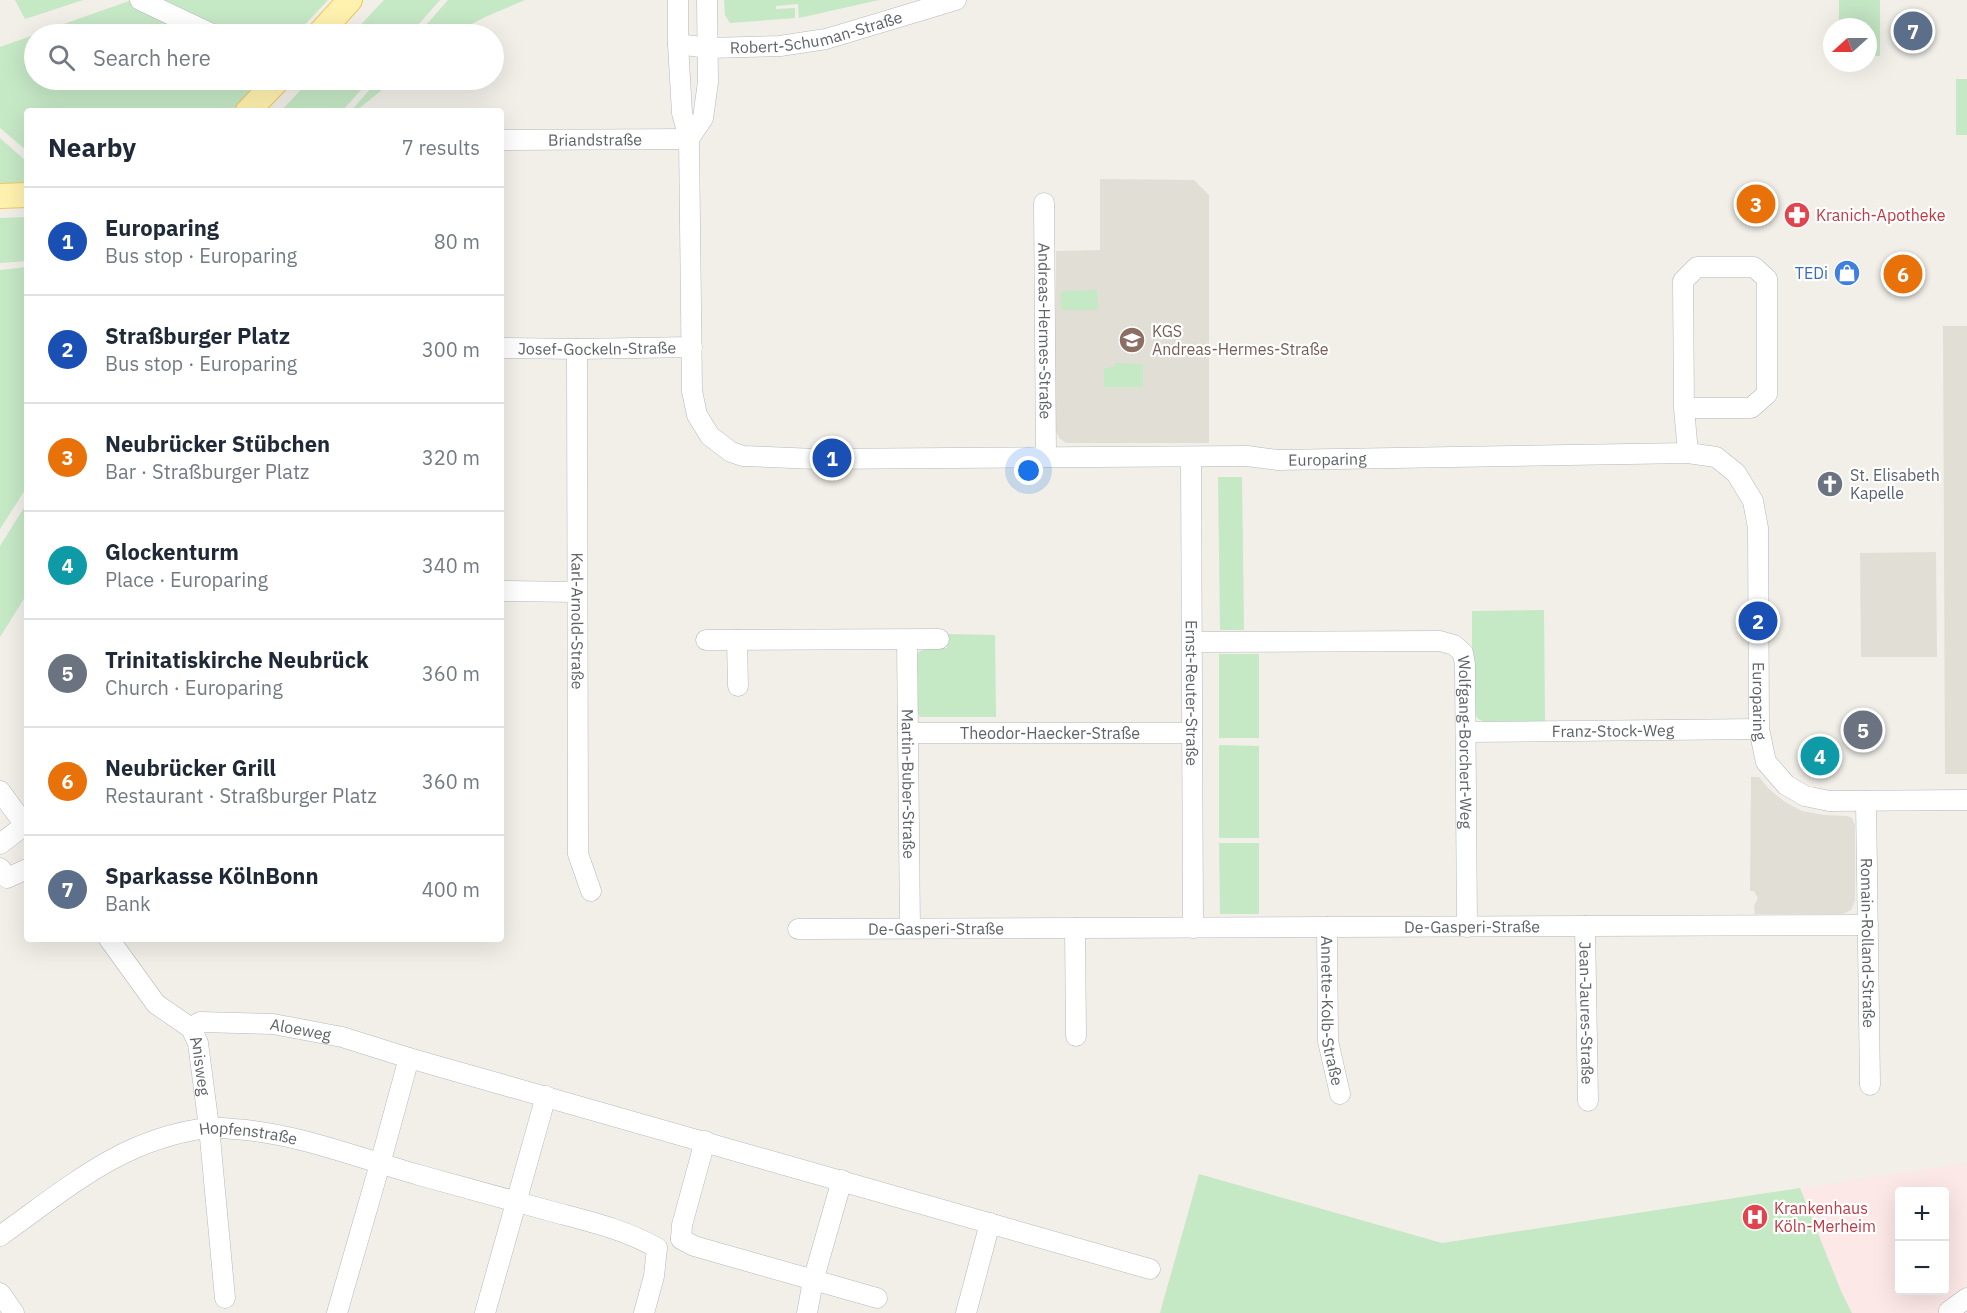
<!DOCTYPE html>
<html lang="en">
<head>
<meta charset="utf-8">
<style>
	:root { --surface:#fff; --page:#f2f2f3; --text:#1f2937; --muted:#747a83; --line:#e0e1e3; --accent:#ea4335 }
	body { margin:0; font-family:"IBM Plex Sans",sans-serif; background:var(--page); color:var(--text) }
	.controls { position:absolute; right:18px; bottom:18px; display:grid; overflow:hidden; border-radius:6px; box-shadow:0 6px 24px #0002 }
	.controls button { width:54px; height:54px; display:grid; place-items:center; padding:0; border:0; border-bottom:2px solid var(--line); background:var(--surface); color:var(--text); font:30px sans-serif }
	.compass { position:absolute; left:1823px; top:18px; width:54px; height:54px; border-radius:50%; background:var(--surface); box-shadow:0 6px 24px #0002; rotate:249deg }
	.you { position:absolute; left:1029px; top:471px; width:21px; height:21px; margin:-15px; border:4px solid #fff; border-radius:50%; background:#1a73e8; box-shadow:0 0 0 9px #1a73e833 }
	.badge { display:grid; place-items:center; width:39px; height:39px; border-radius:50%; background:var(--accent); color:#fff; font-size:20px; font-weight:700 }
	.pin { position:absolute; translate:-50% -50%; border:3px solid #fff; box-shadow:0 2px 6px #0006 }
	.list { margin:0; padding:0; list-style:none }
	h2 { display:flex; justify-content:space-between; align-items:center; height:78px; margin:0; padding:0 24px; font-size:26px }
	h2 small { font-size:20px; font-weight:400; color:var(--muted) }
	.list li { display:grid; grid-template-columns:39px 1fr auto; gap:18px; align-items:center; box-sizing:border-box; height:108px; padding:0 24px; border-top:2px solid var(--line) }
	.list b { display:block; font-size:22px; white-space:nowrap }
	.list p { margin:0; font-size:20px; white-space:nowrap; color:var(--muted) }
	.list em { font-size:20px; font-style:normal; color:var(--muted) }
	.icon { flex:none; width:33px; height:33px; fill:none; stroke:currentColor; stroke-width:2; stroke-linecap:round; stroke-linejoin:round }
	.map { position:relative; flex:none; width:1967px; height:1313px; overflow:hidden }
	.search { position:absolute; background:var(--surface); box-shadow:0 6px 24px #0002; left:24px; top:24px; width:480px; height:66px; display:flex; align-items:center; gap:15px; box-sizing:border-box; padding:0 21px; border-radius:33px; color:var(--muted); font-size:22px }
	.panel { position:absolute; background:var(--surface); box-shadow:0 6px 24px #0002; left:24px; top:108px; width:480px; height:834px; border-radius:6px }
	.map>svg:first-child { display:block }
	.education { fill:#e1ded6 }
	.medical { fill:#fce8e6; fill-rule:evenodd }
	.green { fill:#c5e8c5 }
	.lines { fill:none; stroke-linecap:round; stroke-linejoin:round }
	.minor-casing { stroke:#b5b8bc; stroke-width:21 }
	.major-casing { stroke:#f2c960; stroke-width:26 }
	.minor { stroke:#fff; stroke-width:20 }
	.major { stroke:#fff2af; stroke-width:24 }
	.labels { text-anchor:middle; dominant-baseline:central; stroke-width:4.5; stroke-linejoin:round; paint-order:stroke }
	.street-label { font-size:16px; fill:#5f6368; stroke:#fff }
	.health-label { font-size:16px; fill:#be3a42; stroke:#fff; text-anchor:start }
	.shop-label { font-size:16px; fill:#366cbe; stroke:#fff; text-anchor:end }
	.education-label { font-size:16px; fill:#785e54; stroke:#fff; text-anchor:start }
	.worship-label { font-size:16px; fill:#5b616d; stroke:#fff; text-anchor:start }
</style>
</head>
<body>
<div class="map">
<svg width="1967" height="1313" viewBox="0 0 1967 1313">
	<rect width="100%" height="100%" fill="#f1efe8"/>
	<!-- education -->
	<g class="education">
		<polygon points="1100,179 1194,180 1209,195 1209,443 1066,443 1059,438 1055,429 1056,251 1100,250"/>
		<polygon points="1943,326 1967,326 1967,774 1945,774"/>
		<polygon points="1936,552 1937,657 1861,657 1860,553"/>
		<polygon points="1751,777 1759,777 1768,788 1785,802 1802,811 1824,815 1847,816 1852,818 1855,825 1855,901 1851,910 1843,914 1755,914 1754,906 1758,898 1754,891 1750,891"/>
	</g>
	<!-- medical -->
	<path class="medical" d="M1967 1163V1313H1159L1199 1174 1442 1243ZM1900 1192H1944V1290H1900Z"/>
	<!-- green -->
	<g class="green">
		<polygon points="15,0 83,0 25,19"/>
		<polygon points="132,0 200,34 35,34"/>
		<polygon points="163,0 328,0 296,34 232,34 167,5"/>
		<polygon points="384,0 440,0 410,34 352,34"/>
		<polygon points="448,0 525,0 485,17 453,34 418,34"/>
		<polygon points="724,0 879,0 799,18 798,4 776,6 776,9 795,8 795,18 730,23 725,15"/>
		<polygon points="1839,0 1880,0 1880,56 1868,56 1868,27 1839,27"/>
		<polygon points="34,35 34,80 261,81 259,85 235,111 27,111 27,151 0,128 0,47"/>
		<rect x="1956" y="79" width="11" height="56"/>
		<polygon points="310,80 370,80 342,111 281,111"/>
		<polygon points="378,80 394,80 356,111 351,111"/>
		<polygon points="0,138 27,162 27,186 0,188"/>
		<polygon points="27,217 27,261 0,263 0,218"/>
		<polygon points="27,267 27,487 0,529 0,270"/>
		<polygon points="1097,290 1098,310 1061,310 1061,291"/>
		<polygon points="1114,363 1143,364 1143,387 1104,387 1104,368 1114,367"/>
		<polygon points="1218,477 1242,477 1244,630 1220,630"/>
		<polygon points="27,503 27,594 0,637 0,546"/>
		<polygon points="1544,610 1545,724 1491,724 1478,719 1472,708 1472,611"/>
		<polygon points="948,634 995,635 996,717 920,717 916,710 915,658 920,651 928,648 947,648"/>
		<rect x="1219" y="654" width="40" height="84"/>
		<polygon points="1219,745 1259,746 1259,838 1219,838"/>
		<polygon points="1219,843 1259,843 1259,914 1220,914"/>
		<polygon points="1199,1174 1442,1243 1800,1188 1841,1291 1852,1313 1160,1313"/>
	</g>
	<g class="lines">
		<defs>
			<g id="minor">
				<polyline points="140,0 212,34"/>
				<path id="s1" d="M678 0V44L682 113 689 139 692 391 697 415 710 436 731 452 743 456 816 459 1247 456 1278 460 1688 453 1716 457 1736 473 1753 501 1758 528 1759 729 1766 762 1786 785 1805 796 1829 801 1967 800"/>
				<path id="s2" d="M678 44 708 48 780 46 826 39 956 0"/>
				<polyline points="689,139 703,118 708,82 707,0"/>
				<path id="s3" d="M501 140 689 139"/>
				<path id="s4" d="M1044 203 1046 457"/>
				<path id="s5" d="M501 348 577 349 692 347"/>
				<path id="s6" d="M577 349 578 854 591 891"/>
				<polyline points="1684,408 1751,408 1767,394 1767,279 1754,267 1697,267 1683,281 1684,408 1688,453"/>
				<path id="s7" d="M1191 457 1193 928"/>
				<polyline points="501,591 577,592"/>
				<polyline points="706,640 939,639"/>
				<polyline points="737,640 738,686"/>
				<path id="s8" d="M907 640 910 928"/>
				<path id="s9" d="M1192 642 1440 641 1454 645 1463 653 1465 665 1467 927"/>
				<path id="s10" d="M1466 732 1759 729"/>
				<path id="s11" d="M908 733H1192"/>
				<polyline points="0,791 25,825"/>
				<path id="s12" d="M1866 801 1870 1085"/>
				<polyline points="0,844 25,825 27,828"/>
				<polyline points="0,868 7,878 27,869"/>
				<path id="s13" d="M1585 926 1588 1101"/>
				<path id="s14" d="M1327 927 1328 1041 1340 1094"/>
				<polyline points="1075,928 1076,1036"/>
				<path id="s15" d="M798 929 1868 925"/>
				<path id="s16" d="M109 939 156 1004 191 1028 198 1043 209 1127 225 1298"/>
				<path id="s17" d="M191 1028 200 1022 273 1024 342 1037 409 1058 380 1164 337 1313"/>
				<polyline points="409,1058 1150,1269"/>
				<path id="s18" d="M0 1236C68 1188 121 1139 207 1128 215 1127 225 1128 234 1129 297 1133 358 1158 419 1175 463 1187 507 1199 550 1211 587 1221 624 1229 657 1248L654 1276 644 1313"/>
				<polyline points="681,1239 694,1246 877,1298"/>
				<polyline points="681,1239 682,1225 705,1141"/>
				<polyline points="0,1293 14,1313"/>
				<polyline points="485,1313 546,1096"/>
				<polyline points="807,1313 813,1281 842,1180"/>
				<polyline points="966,1313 990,1223"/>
				<polyline points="1950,1313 1949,1311 1967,1298"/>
			</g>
			<g id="major">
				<polyline points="319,34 350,0"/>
				<polyline points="248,111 278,80"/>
				<polyline points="0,196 27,195"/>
			</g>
		</defs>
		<!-- minor casing -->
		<use href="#minor" class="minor-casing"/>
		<!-- major casing -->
		<use href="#major" class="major-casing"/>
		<!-- minor -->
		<use href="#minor" class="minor"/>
		<!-- major -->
		<use href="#major" class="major"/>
	</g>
	<!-- icons -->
	<defs>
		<symbol id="pharmacy-disc" viewBox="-11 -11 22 22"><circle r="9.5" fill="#e0444e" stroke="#fff"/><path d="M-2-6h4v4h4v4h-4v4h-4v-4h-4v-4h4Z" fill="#fff"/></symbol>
		<symbol id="shop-disc" viewBox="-11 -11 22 22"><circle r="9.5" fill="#3f7fe0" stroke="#fff"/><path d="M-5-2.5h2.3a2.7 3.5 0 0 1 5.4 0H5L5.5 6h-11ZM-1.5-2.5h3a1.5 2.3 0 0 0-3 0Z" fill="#fff"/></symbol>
		<symbol id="school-disc" viewBox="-11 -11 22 22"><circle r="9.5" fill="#8d6e63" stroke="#fff"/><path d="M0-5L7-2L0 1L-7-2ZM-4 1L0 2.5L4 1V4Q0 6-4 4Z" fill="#fff"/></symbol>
		<symbol id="church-disc" viewBox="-11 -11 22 22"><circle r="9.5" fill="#6b7280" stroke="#fff"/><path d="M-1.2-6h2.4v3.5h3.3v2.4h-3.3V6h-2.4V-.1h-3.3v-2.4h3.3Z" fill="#fff"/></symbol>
		<symbol id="hospital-disc" viewBox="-11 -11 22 22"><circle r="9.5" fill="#e0444e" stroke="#fff"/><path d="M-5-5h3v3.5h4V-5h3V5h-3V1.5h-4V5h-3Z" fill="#fff"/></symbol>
	</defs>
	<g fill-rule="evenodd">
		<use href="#pharmacy-disc" x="1782" y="200" width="30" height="30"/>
		<use href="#shop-disc" x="1832" y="258" width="30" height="30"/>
		<use href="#school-disc" x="1117" y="325" width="30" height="30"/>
		<use href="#church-disc" x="1815" y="469" width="30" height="30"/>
		<use href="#hospital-disc" x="1740" y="1202" width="30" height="30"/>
	</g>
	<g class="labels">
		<!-- street labels -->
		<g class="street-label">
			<text stroke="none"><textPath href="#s2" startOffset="140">Robert-Schuman-Straße</textPath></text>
			<text stroke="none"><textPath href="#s3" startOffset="94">Briandstraße</textPath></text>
			<text stroke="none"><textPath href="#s4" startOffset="128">Andreas-Hermes-Straße</textPath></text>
			<text stroke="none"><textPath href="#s5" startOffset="96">Josef-Gockeln-Straße</textPath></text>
			<text stroke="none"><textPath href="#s1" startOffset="1065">Europaring</textPath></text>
			<text stroke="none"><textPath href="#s6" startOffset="272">Karl-Arnold-Straße</textPath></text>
			<text stroke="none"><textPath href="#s7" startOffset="236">Ernst-Reuter-Straße</textPath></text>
			<text stroke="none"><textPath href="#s1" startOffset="1713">Europaring</textPath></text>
			<text stroke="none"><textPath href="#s10" startOffset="147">Franz-Stock-Weg</textPath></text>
			<text stroke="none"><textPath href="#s11" startOffset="142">Theodor-Haecker-Straße</textPath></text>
			<text stroke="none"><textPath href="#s9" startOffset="364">Wolfgang-Borchert-Weg</textPath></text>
			<text stroke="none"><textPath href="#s8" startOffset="144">Martin-Buber-Straße</textPath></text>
			<text stroke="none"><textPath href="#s15" startOffset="674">De-Gasperi-Straße</textPath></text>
			<text stroke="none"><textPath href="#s15" startOffset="138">De-Gasperi-Straße</textPath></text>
			<text stroke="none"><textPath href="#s12" startOffset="142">Romain-Rolland-Straße</textPath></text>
			<text stroke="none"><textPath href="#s14" startOffset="84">Annette-Kolb-Straße</textPath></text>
			<text stroke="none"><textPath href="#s13" startOffset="87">Jean-Jaures-Straße</textPath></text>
			<text stroke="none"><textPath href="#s17" startOffset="112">Aloeweg</textPath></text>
			<text stroke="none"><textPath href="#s16" startOffset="162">Anisweg</textPath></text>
			<text stroke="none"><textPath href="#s18" startOffset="278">Hopfenstraße</textPath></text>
		</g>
		<!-- health labels -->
		<g class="health-label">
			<text x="1816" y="215">Kranich-Apotheke</text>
			<text x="1774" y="1208">Krankenhaus<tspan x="1774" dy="18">Köln-Merheim</tspan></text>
		</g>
		<!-- shop labels -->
		<g class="shop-label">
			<text x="1828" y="273">TEDi</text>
		</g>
		<!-- education labels -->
		<g class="education-label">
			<text x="1152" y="331">KGS<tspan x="1152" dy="18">Andreas-Hermes-Straße</tspan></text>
		</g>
		<!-- worship labels -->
		<g class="worship-label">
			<text x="1850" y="475">St. Elisabeth<tspan x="1850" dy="18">Kapelle</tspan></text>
		</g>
	</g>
</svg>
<div class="controls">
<button>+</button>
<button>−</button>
</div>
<svg class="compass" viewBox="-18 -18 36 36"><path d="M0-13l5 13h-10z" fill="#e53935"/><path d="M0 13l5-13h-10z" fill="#747a83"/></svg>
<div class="you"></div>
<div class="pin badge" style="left:832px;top:458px;background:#1a4fb4">1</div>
<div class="pin badge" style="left:1758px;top:621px;background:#1a4fb4">2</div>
<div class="pin badge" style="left:1756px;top:204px;background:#e8710a">3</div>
<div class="pin badge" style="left:1820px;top:756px;background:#0f9aa8">4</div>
<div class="pin badge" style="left:1863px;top:730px;background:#6b7280">5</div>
<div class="pin badge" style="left:1903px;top:274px;background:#e8710a">6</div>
<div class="pin badge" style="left:1913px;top:31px;background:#5c6f8a">7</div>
<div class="search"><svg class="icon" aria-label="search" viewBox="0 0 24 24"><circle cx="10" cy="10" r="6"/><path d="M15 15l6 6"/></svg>Search here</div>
<section class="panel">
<h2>Nearby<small>7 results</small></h2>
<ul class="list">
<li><span class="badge" style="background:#1a4fb4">1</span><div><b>Europaring</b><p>Bus stop · Europaring</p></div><em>80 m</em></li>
<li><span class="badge" style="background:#1a4fb4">2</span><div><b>Straßburger Platz</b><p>Bus stop · Europaring</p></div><em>300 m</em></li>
<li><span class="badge" style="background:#e8710a">3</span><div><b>Neubrücker Stübchen</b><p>Bar · Straßburger Platz</p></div><em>320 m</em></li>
<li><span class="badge" style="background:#0f9aa8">4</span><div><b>Glockenturm</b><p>Place · Europaring</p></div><em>340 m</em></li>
<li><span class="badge" style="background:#6b7280">5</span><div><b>Trinitatiskirche Neubrück</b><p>Church · Europaring</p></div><em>360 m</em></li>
<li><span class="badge" style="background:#e8710a">6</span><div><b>Neubrücker Grill</b><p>Restaurant · Straßburger Platz</p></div><em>360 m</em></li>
<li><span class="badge" style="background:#5c6f8a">7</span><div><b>Sparkasse KölnBonn</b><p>Bank</p></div><em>400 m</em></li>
</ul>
</section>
</div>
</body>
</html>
